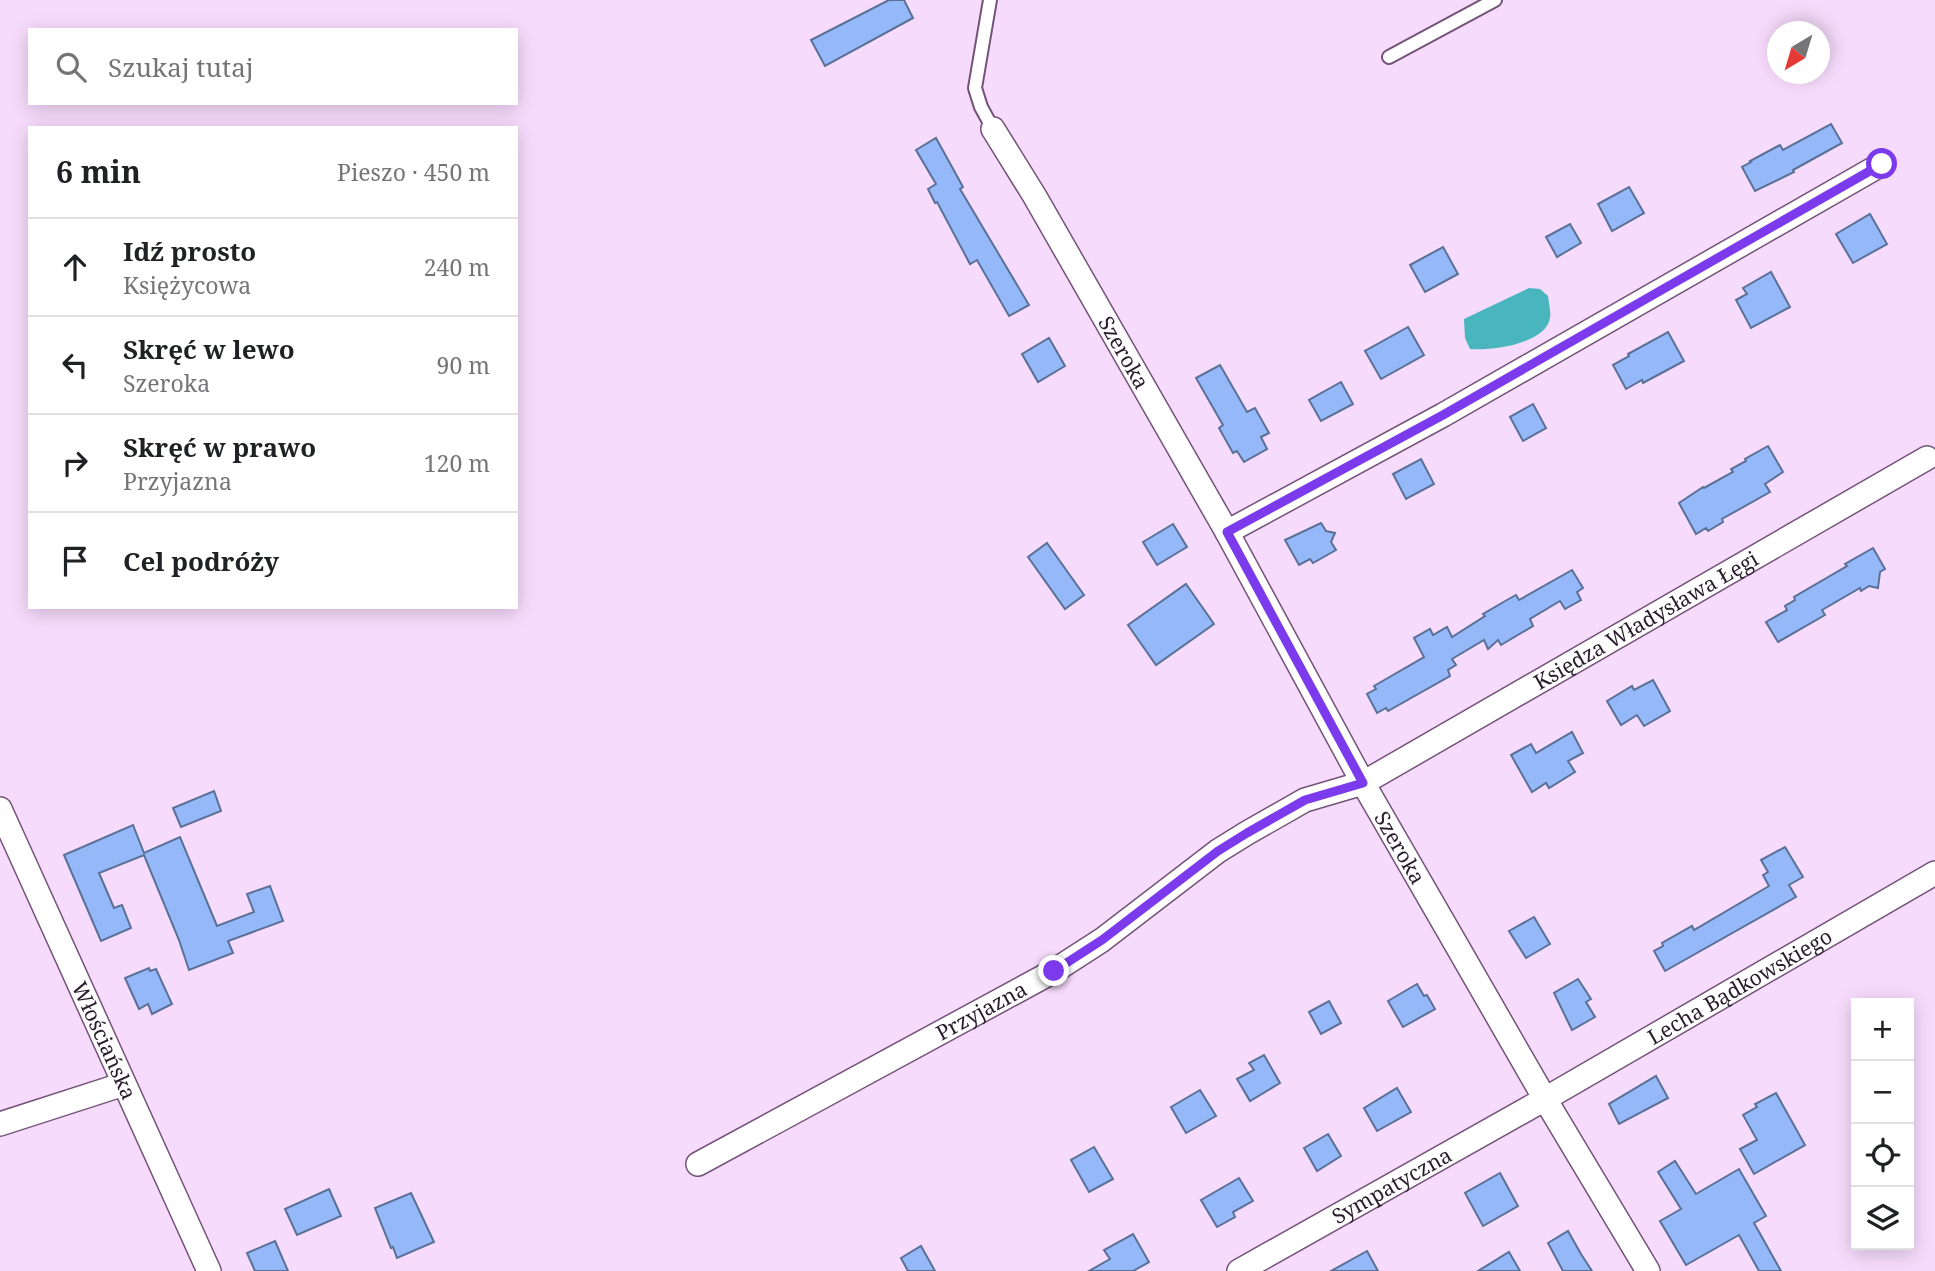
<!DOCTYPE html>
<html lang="pl">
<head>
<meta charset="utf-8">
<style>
	:root { --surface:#fff; --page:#f6f6f6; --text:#202124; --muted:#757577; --line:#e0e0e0 }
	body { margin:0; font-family:"Noto Serif",serif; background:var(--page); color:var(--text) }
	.controls { position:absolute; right:21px; bottom:21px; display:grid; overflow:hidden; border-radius:0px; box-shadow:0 4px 18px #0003 }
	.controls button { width:63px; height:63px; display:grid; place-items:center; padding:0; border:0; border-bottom:2px solid var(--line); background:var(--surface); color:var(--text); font:35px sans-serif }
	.compass { position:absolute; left:1767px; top:21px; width:63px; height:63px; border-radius:50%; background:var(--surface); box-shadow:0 4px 18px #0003; rotate:218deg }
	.stop { position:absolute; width:21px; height:21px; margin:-16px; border:5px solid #7c3aed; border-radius:50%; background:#fff }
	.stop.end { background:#7c3aed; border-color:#fff; box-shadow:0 2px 7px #0008 }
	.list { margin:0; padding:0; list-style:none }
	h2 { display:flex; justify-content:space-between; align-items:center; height:91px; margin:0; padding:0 28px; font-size:30px }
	h2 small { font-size:23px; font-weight:400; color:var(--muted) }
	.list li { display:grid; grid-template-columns:46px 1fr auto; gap:21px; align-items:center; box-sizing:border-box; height:98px; padding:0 28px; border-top:2px solid var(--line) }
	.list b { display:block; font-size:26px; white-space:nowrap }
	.list p { margin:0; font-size:23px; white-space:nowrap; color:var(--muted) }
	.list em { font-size:23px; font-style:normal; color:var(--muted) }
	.icon { flex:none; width:38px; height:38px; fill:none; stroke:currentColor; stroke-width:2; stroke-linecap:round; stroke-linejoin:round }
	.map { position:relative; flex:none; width:1935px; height:1271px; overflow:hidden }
	.search { position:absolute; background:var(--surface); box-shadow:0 4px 18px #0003; left:28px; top:28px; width:490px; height:77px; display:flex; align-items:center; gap:18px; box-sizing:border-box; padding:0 24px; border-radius:0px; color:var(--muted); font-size:26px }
	.panel { position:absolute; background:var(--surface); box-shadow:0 4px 18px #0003; left:28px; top:126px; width:490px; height:483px; border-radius:0px }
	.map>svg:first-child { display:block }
	.water { fill:#49b6bd }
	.building { fill:#95b9f8; stroke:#5a7097; stroke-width:2 }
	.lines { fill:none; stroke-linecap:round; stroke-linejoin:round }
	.service-casing { stroke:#735478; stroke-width:16 }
	.minor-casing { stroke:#735478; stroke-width:26 }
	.service { stroke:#fff; stroke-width:12 }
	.minor { stroke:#fff; stroke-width:23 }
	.route { stroke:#7c3aed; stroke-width:9 }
	.labels { text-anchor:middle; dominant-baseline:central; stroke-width:5; stroke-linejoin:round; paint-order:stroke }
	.street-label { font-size:21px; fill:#291c2b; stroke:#fceefe }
</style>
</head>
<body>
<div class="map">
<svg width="1935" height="1271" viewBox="0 0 1935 1271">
	<rect width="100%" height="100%" fill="#f7dbfc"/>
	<!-- water -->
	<path class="water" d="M1529 288 1540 289 1548 296C1549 303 1551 312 1550 318 1546 344 1491 351 1470 349L1465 338 1464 319Z"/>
	<!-- building -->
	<g class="building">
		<polygon points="889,0 904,0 913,18 825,66 811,40"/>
		<polygon points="1831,124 1842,143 1793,170 1794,172 1755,191 1742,167 1751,162 1750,161 1780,145 1783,150"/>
		<polygon points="936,138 963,187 960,189 1029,305 1009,316 977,260 970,264 937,202 935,203 928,189 936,184 916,150"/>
		<polygon points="1629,187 1644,213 1612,231 1598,204"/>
		<polygon points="1870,214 1887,244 1853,263 1836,234"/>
		<polygon points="1570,224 1581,243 1557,257 1546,237"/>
		<polygon points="1443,247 1458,274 1425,292 1410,265"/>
		<polygon points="1771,272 1790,307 1751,328 1736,300 1747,294 1743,288"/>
		<polygon points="1408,327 1424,355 1381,379 1365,351"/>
		<polygon points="1668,332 1684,361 1643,383 1642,380 1626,389 1613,365 1629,356 1628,354"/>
		<polygon points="1049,338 1065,366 1038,382 1022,354"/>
		<polygon points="1220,365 1247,412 1255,408 1269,433 1261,437 1267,449 1244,462 1237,451 1233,453 1219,428 1223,425 1196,378"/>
		<polygon points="1341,382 1353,404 1321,421 1309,400"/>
		<polygon points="1533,404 1546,428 1523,441 1510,417"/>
		<polygon points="1768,446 1783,472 1765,484 1770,492 1722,519 1723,522 1708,531 1706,528 1696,534 1679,503 1703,487 1704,488 1733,472 1731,469 1746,461 1745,459"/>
		<polygon points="1421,459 1434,484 1406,499 1393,474"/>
		<polygon points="1321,523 1326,531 1335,533 1331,542 1336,550 1313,563 1310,559 1299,565 1285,540"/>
		<polygon points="1173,524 1187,547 1157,565 1143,542"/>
		<polygon points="1047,543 1084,595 1065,609 1028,557"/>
		<polygon points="1873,548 1885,569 1880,572 1878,588 1869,586 1861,591 1860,588 1822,610 1825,615 1778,642 1766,622 1787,610 1785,606 1795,600 1794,597 1847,566 1845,564"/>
		<polygon points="1572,570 1583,588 1577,592 1581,600 1565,609 1560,601 1530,619 1533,626 1501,645 1498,640 1488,649 1484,640 1452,659 1456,665 1448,670 1450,676 1388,711 1386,708 1377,713 1367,694 1376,689 1374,686 1424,657 1414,638 1430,629 1433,635 1447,627 1452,637 1485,616 1483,614 1507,600 1516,595 1519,600"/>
		<polygon points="1186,584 1214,624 1156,665 1128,625"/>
		<polygon points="1653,680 1670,711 1644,726 1637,715 1621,725 1607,701 1632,686 1634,690"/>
		<polygon points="1572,732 1583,753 1568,761 1575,772 1549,788 1546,783 1532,792 1511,755 1531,744 1536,753"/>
		<polygon points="214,791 221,811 181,827 173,808"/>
		<polygon points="133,825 144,853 180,837 217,926 254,912 247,894 270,886 283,921 228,941 233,953 189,970 179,940 144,855 99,873 114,908 122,905 131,928 101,941 64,855"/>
		<polygon points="1785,847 1803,877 1789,885 1796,897 1665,971 1654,951 1663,946 1662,943 1692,926 1694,930 1769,886 1763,875 1768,872 1761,860"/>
		<polygon points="1534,917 1550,944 1526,958 1509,931"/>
		<polygon points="149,968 150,971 156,969 172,1004 152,1014 148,1004 139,1009 125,978"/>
		<polygon points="1578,979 1591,999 1586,1002 1595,1017 1572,1030 1554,993"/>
		<polygon points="1417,984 1424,996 1427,995 1435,1009 1403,1027 1388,1001"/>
		<polygon points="1329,1001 1341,1023 1321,1034 1309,1012"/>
		<polygon points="1264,1055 1280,1083 1250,1101 1237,1079 1254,1070 1249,1063"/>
		<polygon points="1656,1076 1668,1098 1619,1124 1609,1104"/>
		<polygon points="1397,1088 1411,1112 1377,1131 1364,1108"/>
		<polygon points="1200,1090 1216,1116 1186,1133 1171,1107"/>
		<polygon points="1776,1093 1805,1145 1754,1174 1740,1149 1757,1140 1743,1115 1757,1107 1755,1104"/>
		<polygon points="1328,1134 1341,1156 1317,1171 1304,1148"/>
		<polygon points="1094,1147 1113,1179 1089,1192 1071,1160"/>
		<polygon points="1675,1161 1696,1194 1739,1169 1766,1216 1754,1223 1781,1271 1759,1271 1739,1235 1686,1265 1660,1221 1681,1209 1658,1172"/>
		<polygon points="1500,1173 1518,1206 1483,1226 1465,1193"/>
		<polygon points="1239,1178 1253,1201 1233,1212 1235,1217 1217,1227 1201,1200"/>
		<polygon points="329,1189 341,1216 297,1235 285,1209"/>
		<polygon points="411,1193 434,1242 397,1258 393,1247 391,1248 375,1208"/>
		<polygon points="1568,1231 1581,1254 1592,1271 1563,1271 1548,1243"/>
		<polygon points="1133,1234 1149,1262 1133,1271 1089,1271 1110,1259 1104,1250"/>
		<polygon points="275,1241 288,1271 255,1271 247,1253"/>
		<polygon points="921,1246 935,1271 908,1271 901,1258"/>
		<polygon points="1367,1251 1378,1271 1331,1271"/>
		<polygon points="1509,1252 1520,1271 1478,1271"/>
	</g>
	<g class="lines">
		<defs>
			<g id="service">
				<polyline points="990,0 975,88 981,107 993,129"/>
				<polyline points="1389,57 1495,0"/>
			</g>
			<g id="minor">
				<path id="s1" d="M993 129 1034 195 1227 532 1363 783 1453 939 1545 1099 1648 1271"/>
				<polyline points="1227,532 1443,415 1882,164"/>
				<path id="s2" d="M0 809 209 1271"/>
				<polyline points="0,1124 124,1084"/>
				<path id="s3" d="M698 1164 1054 971 1102 940 1218 851 1247 833 1305 800 1363 783 1927 458"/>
				<path id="s4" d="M1239 1271 1545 1099 1935 873"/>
			</g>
		</defs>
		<!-- service casing -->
		<use href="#service" class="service-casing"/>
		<!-- minor casing -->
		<use href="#minor" class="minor-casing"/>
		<!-- service -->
		<use href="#service" class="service"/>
		<!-- minor -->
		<use href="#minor" class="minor"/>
	</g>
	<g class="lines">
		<!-- route -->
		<polyline class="route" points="1054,971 1102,940 1218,851 1247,833 1305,800 1363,783 1227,532 1443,415 1882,164"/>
	</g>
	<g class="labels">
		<!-- street labels -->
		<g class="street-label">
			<text stroke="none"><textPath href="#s1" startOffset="259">Szeroka</textPath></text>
			<text stroke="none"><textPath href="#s3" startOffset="1096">Księdza Władysława Łęgi</textPath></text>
			<text stroke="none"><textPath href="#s1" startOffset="826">Szeroka</textPath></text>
			<text stroke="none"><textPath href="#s4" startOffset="576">Lecha Bądkowskiego</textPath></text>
			<text stroke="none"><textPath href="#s3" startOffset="322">Przyjazna</textPath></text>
			<text stroke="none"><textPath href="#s2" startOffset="254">Włościańska</textPath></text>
			<text stroke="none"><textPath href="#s4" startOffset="175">Sympatyczna</textPath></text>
		</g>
	</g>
</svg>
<div class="controls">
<button>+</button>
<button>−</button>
<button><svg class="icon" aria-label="locate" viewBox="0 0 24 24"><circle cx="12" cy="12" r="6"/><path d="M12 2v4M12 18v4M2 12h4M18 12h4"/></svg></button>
<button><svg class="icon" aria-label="layers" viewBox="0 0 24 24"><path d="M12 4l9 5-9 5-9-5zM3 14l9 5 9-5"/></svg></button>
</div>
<svg class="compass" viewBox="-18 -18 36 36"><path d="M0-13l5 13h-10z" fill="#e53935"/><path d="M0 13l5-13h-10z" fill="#757577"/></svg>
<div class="stop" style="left:1882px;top:164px"></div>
<div class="stop end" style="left:1054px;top:971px"></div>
<div class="search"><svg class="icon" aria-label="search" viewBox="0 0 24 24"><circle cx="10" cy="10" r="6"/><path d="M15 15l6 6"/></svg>Szukaj tutaj</div>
<section class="panel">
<h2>6 min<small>Pieszo · 450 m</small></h2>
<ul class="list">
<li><svg class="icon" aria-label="ahead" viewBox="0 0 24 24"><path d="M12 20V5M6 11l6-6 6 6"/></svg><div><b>Idź prosto</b><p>Księżycowa</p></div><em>240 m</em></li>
<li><svg class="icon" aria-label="left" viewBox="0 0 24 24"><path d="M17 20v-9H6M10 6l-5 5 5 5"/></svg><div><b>Skręć w lewo</b><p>Szeroka</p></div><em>90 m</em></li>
<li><svg class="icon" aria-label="right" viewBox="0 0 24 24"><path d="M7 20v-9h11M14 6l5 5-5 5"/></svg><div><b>Skręć w prawo</b><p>Przyjazna</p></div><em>120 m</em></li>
<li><svg class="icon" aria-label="arrive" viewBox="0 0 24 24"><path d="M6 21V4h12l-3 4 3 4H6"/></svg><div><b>Cel podróży</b></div></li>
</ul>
</section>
</div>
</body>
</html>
